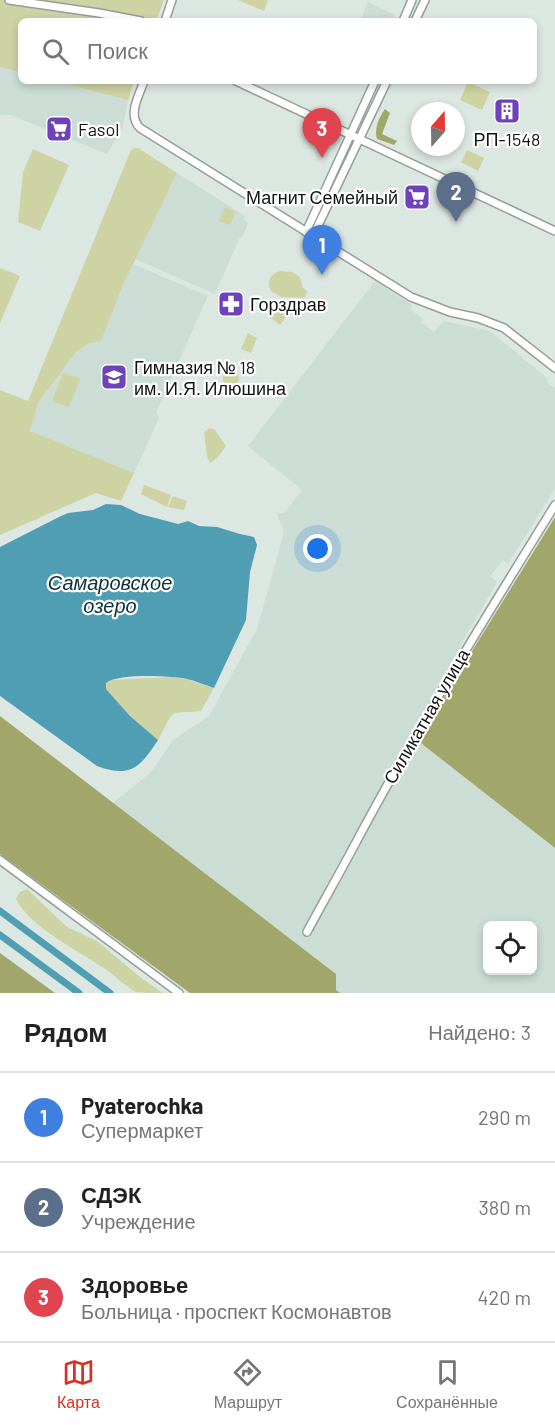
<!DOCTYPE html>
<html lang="ru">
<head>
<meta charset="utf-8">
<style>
	:root { --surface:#fff; --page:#f6f6f6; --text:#222; --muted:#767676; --line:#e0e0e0; --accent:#d93025 }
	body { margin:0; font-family:Barlow,sans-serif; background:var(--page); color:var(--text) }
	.controls { position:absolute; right:18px; bottom:18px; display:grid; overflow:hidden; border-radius:9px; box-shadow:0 3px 9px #0003 }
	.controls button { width:54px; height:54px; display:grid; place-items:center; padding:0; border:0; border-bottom:2px solid var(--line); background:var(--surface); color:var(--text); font:30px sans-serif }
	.compass { position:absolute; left:411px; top:102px; width:54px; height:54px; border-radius:50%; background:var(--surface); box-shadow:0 3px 9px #0003; rotate:20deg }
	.you { position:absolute; left:318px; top:549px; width:21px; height:21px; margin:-15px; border:4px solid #fff; border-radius:50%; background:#1a73e8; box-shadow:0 0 0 9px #1a73e833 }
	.badge { display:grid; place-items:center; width:39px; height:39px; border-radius:50%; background:var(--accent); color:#fff; font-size:20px; font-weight:700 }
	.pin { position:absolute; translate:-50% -50px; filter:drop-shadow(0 2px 3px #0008) }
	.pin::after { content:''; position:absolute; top:32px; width:21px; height:18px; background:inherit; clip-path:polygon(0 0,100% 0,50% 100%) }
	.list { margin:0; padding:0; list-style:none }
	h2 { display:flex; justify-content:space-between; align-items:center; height:78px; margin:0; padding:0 24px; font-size:26px }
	h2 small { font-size:20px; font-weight:400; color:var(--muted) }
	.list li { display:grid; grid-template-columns:39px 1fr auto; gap:18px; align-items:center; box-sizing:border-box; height:90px; padding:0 24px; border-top:2px solid var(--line) }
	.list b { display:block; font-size:22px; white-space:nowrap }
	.list p { margin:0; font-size:20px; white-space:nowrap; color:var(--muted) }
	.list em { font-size:20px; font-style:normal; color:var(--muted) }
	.icon { flex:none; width:33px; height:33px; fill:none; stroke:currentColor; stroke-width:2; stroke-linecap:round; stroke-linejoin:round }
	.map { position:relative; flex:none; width:555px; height:993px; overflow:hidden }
	.search { position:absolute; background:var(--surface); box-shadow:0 3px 9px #0003; left:18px; right:18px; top:18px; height:66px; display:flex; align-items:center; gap:15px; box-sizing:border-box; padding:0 21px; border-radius:9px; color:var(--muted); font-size:22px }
	.sheet { height:348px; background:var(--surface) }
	nav { display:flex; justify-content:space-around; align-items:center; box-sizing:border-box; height:84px; border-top:2px solid var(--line); background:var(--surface); font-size:16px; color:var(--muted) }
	nav a { display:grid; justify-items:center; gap:3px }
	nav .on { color:var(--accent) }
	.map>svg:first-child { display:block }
	.built { fill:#cbddd4; fill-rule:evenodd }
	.green { fill:#cdd3a3 }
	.forest { fill:#a1a76a }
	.water { fill:#4f9eb3 }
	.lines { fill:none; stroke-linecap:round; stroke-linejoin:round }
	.canal { stroke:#4f9eb3; stroke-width:7 }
	.minor-casing { stroke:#959f9a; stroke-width:10 }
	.minor { stroke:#fff; stroke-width:7 }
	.labels { text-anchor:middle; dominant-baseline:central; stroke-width:4.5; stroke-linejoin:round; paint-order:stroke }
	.poi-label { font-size:18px; fill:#111513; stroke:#fff; text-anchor:start }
	.street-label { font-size:18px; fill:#111513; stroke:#fff }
	.water-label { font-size:20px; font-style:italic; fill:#0b323b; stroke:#fff }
</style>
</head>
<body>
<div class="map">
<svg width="555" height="993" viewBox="0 0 555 993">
	<rect width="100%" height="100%" fill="#dde7e2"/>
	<!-- built -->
	<g class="built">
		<polygon points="368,2 395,15 392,21 360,21"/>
		<polygon points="0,67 21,72 21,81 54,81 128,100 123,126 107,154 11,115 0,115"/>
		<polygon points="177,173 245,216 244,219 248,224 242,237 240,237 215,294 135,259"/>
		<polygon points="133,264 208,296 156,412 159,418 134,473 30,431 38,403 77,351 89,343 122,287"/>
		<path d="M375 281 412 305 410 309 423 319 421 322 434 332 444 321 490 331 547 378 548 383 555 388V489L508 564 503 560 490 576 497 582 464 639 417 740 555 848V993H340L336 990V974L113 803 151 772 173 740 209 716 257 629 284 532 277 514 285 512 302 490 248 446ZM488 926H532V970H488Z"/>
	</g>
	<!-- green -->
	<g class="green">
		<polygon points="0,0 164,0 156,21 21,21 21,72 0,67"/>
		<polygon points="238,0 268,0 264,11"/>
		<polygon points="54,81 134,81 128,100"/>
		<polygon points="468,82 490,92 482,110 460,100"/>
		<polygon points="134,148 138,148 177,173 122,287 101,341 89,343 77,351 38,403 30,431 134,473 121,501 96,493 0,535 0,390 28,401 126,162 131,150"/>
		<polygon points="33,149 69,165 40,231 18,222 23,172"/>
		<polygon points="467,150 484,158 478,171 461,162"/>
		<polygon points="225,207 235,212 230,225 219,221"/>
		<polygon points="0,268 20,276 0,323"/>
		<path d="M282 271 292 272 300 277 303 288 307 291 305 298 281 297 271 291C266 281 271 272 282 271Z"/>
		<polygon points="275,306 287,316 280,325 267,315"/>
		<polygon points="248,333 257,338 251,353 241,349"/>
		<circle cx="231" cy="379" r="8"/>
		<polygon points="63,373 80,379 69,407 52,401"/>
		<polygon points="209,428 214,429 226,446 218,457 210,463 207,456 204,432"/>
		<polygon points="144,485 171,495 167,507 141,494"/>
		<polygon points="173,496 187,501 184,510 168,507"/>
		<polygon points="171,677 186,679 214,688 201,711 175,713 170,717 158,740 130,716 106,689 106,683 111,680"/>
		<path d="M27 889 67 927 97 941 140 977 163 993C155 993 142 993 136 992 124 986 114 974 102 967 77 950 29 926 16 899L20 892Z"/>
	</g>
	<!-- forest -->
	<g class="forest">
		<path d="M385 109 390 113 382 134 397 141 394 145 377 139C374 129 379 117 385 109Z"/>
		<polygon points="555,517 555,848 417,740"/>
		<polygon points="0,716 336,974 336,990 340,993 190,993 0,854"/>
		<polygon points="0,953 55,993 0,993"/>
	</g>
	<!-- water -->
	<path class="water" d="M106 504 121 505 140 514 178 524 188 521 199 526 217 527 240 534 254 537 257 545 250 572 246 620 214 688C205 685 196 681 187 679 171 676 119 673 106 683V689L130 716 158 740C141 766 131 779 97 766L0 696V547L59 517 68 513 93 510Z"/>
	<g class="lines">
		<!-- canal -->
		<g class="canal">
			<polyline points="0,911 110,993"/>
			<polyline points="0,935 79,993"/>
		</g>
		<defs>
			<g id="minor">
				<polyline points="9,0 99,13 141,21"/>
				<polyline points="165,21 172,0"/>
				<polyline points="403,21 412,0"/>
				<polyline points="415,21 425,0"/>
				<path d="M144 81C139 96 127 115 140 128L411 297 450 312 478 318 504 328 555 368"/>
				<polyline points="236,81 555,231"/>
				<polyline points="306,232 375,81"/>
				<polyline points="313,236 387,81"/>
				<polyline points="0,860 179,993"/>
				<path d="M307 932C322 904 338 876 353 848 415 731 485 618 555 505"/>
			</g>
		</defs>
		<!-- minor casing -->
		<use href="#minor" class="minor-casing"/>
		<!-- minor -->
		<use href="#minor" class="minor"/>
	</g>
	<!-- icons -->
	<defs>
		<symbol id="building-square" viewBox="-11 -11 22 22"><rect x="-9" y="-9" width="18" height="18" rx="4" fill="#6e42ba" stroke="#fff"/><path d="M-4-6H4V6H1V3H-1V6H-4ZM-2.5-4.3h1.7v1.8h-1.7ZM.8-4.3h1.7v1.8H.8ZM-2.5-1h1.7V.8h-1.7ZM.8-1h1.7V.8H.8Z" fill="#fff"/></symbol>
		<symbol id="supermarket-square" viewBox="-11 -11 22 22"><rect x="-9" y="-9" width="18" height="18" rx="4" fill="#6e42ba" stroke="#fff"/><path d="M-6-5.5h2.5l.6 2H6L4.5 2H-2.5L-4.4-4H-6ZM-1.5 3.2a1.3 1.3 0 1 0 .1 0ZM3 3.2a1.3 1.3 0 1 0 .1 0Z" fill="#fff"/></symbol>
		<symbol id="pharmacy-square" viewBox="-11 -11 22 22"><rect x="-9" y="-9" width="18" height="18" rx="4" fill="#6e42ba" stroke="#fff"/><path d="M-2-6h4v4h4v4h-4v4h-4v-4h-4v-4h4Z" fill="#fff"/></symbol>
		<symbol id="school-square" viewBox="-11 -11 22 22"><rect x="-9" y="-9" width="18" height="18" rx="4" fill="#6e42ba" stroke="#fff"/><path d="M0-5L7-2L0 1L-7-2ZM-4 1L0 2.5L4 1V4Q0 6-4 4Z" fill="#fff"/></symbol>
	</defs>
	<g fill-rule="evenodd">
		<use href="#building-square" x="492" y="96" width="30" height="30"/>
		<use href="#supermarket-square" x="44" y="114" width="30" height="30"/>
		<use href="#supermarket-square" x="402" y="182" width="30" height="30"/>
		<use href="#pharmacy-square" x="216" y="289" width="30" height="30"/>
		<use href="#school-square" x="99" y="362" width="30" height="30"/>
	</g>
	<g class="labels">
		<!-- poi labels -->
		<g class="poi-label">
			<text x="78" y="129">Fasol</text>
			<text x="507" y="139" text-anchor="middle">РП-1548</text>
			<text x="398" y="197" text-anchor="end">Магнит Семейный</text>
			<text x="250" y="304">Горздрав</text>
			<text x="134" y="367">Гимназия № 18<tspan x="134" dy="21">им. И.Я. Илюшина</tspan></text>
		</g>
		<!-- street labels -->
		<g class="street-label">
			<text transform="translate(426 716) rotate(-60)">Силикатная улица</text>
		</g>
		<!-- water labels -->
		<g class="water-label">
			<text x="110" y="582">Самаровское<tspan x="110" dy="23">озеро</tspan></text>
		</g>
	</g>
</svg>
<div class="controls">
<button><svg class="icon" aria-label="locate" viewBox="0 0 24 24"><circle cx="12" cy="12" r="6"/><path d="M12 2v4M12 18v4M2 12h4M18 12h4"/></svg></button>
</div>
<svg class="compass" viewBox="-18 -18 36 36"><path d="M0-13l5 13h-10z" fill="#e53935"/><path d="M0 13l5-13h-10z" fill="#767676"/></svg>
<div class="you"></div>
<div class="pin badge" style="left:322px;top:275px;background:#3f7fe0">1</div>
<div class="pin badge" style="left:456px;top:222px;background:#5c6f8a">2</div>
<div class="pin badge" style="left:322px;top:158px;background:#e0444e">3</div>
<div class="search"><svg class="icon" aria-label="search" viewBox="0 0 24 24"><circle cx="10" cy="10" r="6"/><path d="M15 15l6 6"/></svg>Поиск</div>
</div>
<section class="sheet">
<h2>Рядом<small>Найдено: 3</small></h2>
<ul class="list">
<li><span class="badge" style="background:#3f7fe0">1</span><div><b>Pyaterochka</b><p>Супермаркет</p></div><em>290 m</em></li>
<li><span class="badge" style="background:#5c6f8a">2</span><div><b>СДЭК</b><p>Учреждение</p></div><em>380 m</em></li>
<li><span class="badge" style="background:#e0444e">3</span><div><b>Здоровье</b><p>Больница · проспект Космонавтов</p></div><em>420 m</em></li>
</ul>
</section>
<nav>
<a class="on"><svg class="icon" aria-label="map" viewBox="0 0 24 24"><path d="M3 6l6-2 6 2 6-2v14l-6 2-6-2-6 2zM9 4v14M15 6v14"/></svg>Карта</a>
<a><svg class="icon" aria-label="directions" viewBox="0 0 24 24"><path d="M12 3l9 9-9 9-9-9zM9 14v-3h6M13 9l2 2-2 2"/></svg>Маршрут</a>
<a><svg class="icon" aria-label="saved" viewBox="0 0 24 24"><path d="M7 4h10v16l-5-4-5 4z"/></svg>Сохранённые</a>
</nav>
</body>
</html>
